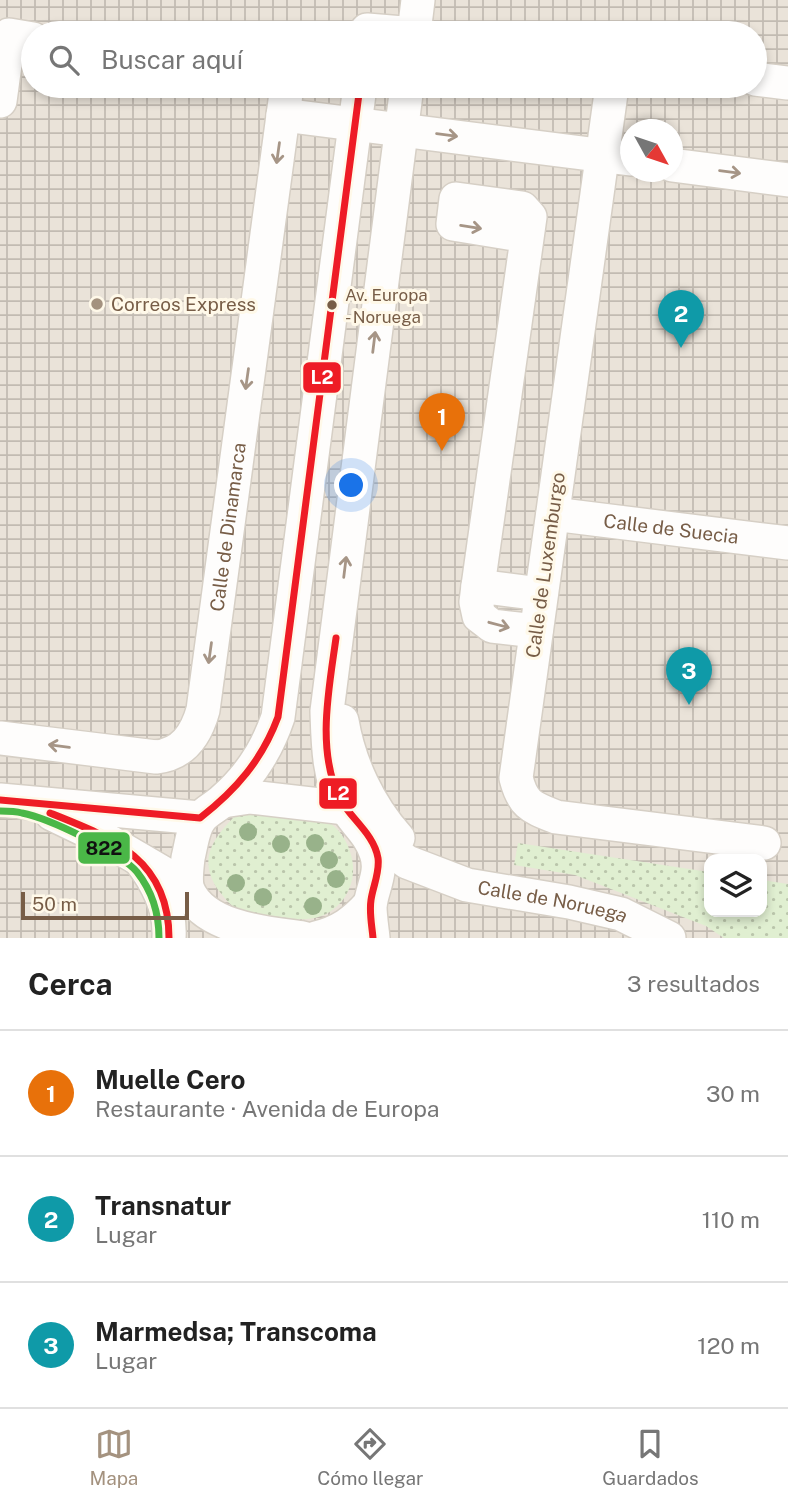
<!DOCTYPE html>
<html lang="es">
<head>
<meta charset="utf-8">
<style>
	:root { --surface:#fff; --page:#f6f6f6; --text:#222; --muted:#767676; --line:#e0e0e0; --accent:#a4927f }
	body { margin:0; font-family:"Public Sans",sans-serif; background:var(--page); color:var(--text) }
	.controls { position:absolute; right:21px; bottom:21px; display:grid; overflow:hidden; border-radius:14px; box-shadow:0 4px 10px #0003 }
	.controls button { width:63px; height:63px; display:grid; place-items:center; padding:0; border:0; border-bottom:2px solid var(--line); background:var(--surface); color:var(--text); font:35px sans-serif }
	.compass { position:absolute; left:620px; top:119px; width:63px; height:63px; border-radius:50%; background:var(--surface); box-shadow:0 4px 10px #0003; rotate:130deg }
	.scale { position:absolute; left:21px; bottom:18px; width:168px; box-sizing:border-box; padding-left:7px; border:4px solid #775d47; border-top:0; font-size:19px; line-height:24px; white-space:nowrap; color:#775d47; -webkit-text-stroke:5px #fff9e9; paint-order:stroke }
	.you { position:absolute; left:352px; top:486px; width:24px; height:24px; margin:-18px; border:5px solid #fff; border-radius:50%; background:#1a73e8; box-shadow:0 0 0 10px #1a73e833 }
	.badge { display:grid; place-items:center; width:46px; height:46px; border-radius:50%; background:var(--accent); color:#fff; font-size:23px; font-weight:700 }
	.pin { position:absolute; translate:-50% -58px; filter:drop-shadow(0 2px 4px #0008) }
	.pin::after { content:''; position:absolute; top:37px; width:24px; height:21px; background:inherit; clip-path:polygon(0 0,100% 0,50% 100%) }
	.list { margin:0; padding:0; list-style:none }
	h2 { display:flex; justify-content:space-between; align-items:center; height:91px; margin:0; padding:0 28px; font-size:30px }
	h2 small { font-size:23px; font-weight:400; color:var(--muted) }
	.list li { display:grid; grid-template-columns:46px 1fr auto; gap:21px; align-items:center; box-sizing:border-box; height:126px; padding:0 28px; border-top:2px solid var(--line) }
	.list b { display:block; font-size:26px; white-space:nowrap }
	.list p { margin:0; font-size:23px; white-space:nowrap; color:var(--muted) }
	.list em { font-size:23px; font-style:normal; color:var(--muted) }
	.icon { flex:none; width:38px; height:38px; fill:none; stroke:currentColor; stroke-width:2; stroke-linecap:round; stroke-linejoin:round }
	.map { position:relative; flex:none; width:788px; height:938px; overflow:hidden }
	.search { position:absolute; background:var(--surface); box-shadow:0 4px 10px #0003; left:21px; right:21px; top:21px; height:77px; display:flex; align-items:center; gap:18px; box-sizing:border-box; padding:0 24px; border-radius:38px; color:var(--muted); font-size:26px }
	.sheet { height:469px; background:var(--surface) }
	nav { display:flex; justify-content:space-around; align-items:center; box-sizing:border-box; height:98px; border-top:2px solid var(--line); background:var(--surface); font-size:19px; color:var(--muted) }
	nav a { display:grid; justify-items:center; gap:4px }
	nav .on { color:var(--accent) }
	.map>svg:first-child { display:block }
	.industrial { fill:url(#industrial-grid); fill-rule:evenodd }
	.grass { fill:url(#grass-dots) }
	.lines { fill:none; stroke-linecap:round; stroke-linejoin:round }
	.minor-casing { stroke:#d6cfc5; stroke-width:36 }
	.minor { stroke:#fefdfc; stroke-width:33 }
	.bus-1-casing { stroke:#fff9e9; stroke-width:12 }
	.bus-2-casing { stroke:#fff9e9; stroke-width:12 }
	.bus-1 { stroke:#ee1c25; stroke-width:7 }
	.bus-2 { stroke:#4ab747; stroke-width:7 }
	.tree { fill:#98b28a }
	.oneway { stroke:#a69586 }
	.poi-dot { fill:#a4927f; stroke:#fff9e9; stroke-width:2.5 }
	.bus-dot { fill:#775d47; stroke:#fff9e9; stroke-width:2.5 }
	.labels { text-anchor:middle; dominant-baseline:central; stroke-width:6; stroke-linejoin:round; paint-order:stroke }
	.bus-label { font-size:17px; fill:#775d47; stroke:#fff9e9; text-anchor:start }
	.poi-label { font-size:19px; fill:#775d47; stroke:#fff9e9; text-anchor:start }
	.street-label { font-size:19px; fill:#775d47; stroke:#fff9e9 }
	.line-badge { stroke:#fff9e9; stroke-width:2.5 }
	.badge-label { font-size:19px; text-anchor:middle; font-weight:bold; fill:#fff }
	.pale-badge-label { font-size:19px; text-anchor:middle; font-weight:bold; fill:#111 }
</style>
</head>
<body>
<div class="map">
<svg width="788" height="938" viewBox="0 0 788 938">
	<defs>
		<pattern id="industrial-grid" width="8" height="8" patternUnits="userSpaceOnUse" patternTransform="scale(1.75)"><rect width="8" height="8" fill="#eae3d9"/><path d="M0 4h8M4 0v8" fill="none" stroke="#c2bbb2"/></pattern>
		<pattern id="grass-dots" width="8" height="8" patternUnits="userSpaceOnUse" patternTransform="scale(1.75)"><rect width="8" height="8" fill="#e0efd1"/><path d="M2 2h.1M6 6h.1" fill="none" stroke="#bac5ab" stroke-width="1.8" stroke-linecap="round"/></pattern>
	</defs>
	<rect width="100%" height="100%" fill="#f8f3e8"/>
	<!-- industrial -->
	<path class="industrial" d="M0 0H788V938H0ZM33 33H755V86H33ZM630 130H672V172H630ZM709 859H762V912H709Z"/>
	<!-- grass -->
	<g class="grass">
		<path d="M252 812C268 814 320 817 331 824 341 831 348 843 351 855 360 885 339 918 306 919 298 920 288 918 280 917 266 916 251 915 238 909 230 906 224 897 219 891 196 859 214 837 238 813Z"/>
		<polygon points="518,843 709,872 709,912 762,912 762,880 788,884 788,938 724,938 706,926 575,875 514,865"/>
	</g>
	<g class="lines">
		<defs>
			<g id="minor">
				<polyline points="367,30 403,33"/>
				<polyline points="414,33 418,0"/>
				<polyline points="755,79 788,83"/>
				<path d="M612 86 516 778C523 805 531 807 556 817L764 843"/>
				<polyline points="0,101 9,35 33,39"/>
				<polyline points="283,115 630,159"/>
				<polyline points="672,165 788,180"/>
				<path id="s1" d="M553 514 788 543"/>
				<polyline points="478,586 530,217 522,208 456,199 453,224 527,236"/>
				<polyline points="536,631 492,626 479,616 476,602 478,586 541,594"/>
				<path d="M342 721C349 763 369 806 398 838"/>
				<path id="s2" d="M0 738 156 757C183 754 196 735 203 710L287 86"/>
				<polyline points="0,800 200,818"/>
				<polyline points="223,801 250,797 346,808"/>
				<polyline points="52,814 110,842 187,887"/>
				<path id="s3" d="M368 833 407 862 467 885 569 902 621 914 669 938"/>
				<path d="M140 860C157 882 171 909 169 938"/>
				<path d="M303 938C268 933 205 929 188 890 185 882 187 867 188 858 191 846 193 827 201 818 206 811 216 807 222 801 249 778 267 750 278 717L360 86"/>
				<path d="M316 938C340 932 354 922 370 904"/>
				<path d="M373 938C372 928 370 916 370 906 372 888 383 872 376 853 369 832 355 823 344 805 328 777 328 742 327 711L407 86"/>
			</g>
		</defs>
		<!-- minor casing -->
		<use href="#minor" class="minor-casing"/>
		<!-- minor -->
		<use href="#minor" class="minor"/>
		<defs>
			<g id="bus-1">
				<path d="M336 638C329 689 316 750 340 799 351 819 374 834 378 858 380 872 373 886 371 900 369 913 372 926 373 938"/>
				<path d="M0 800 200 818C236 790 262 760 278 717L360 86"/>
				<path d="M50 813C113 838 169 859 169 938"/>
			</g>
			<path id="bus-2" d="M0 811C7 811 15 811 22 813 48 818 120 852 137 872 152 891 159 914 159 938"/>
		</defs>
		<!-- bus-1 casing -->
		<use href="#bus-1" class="bus-1-casing"/>
		<!-- bus-2 casing -->
		<use href="#bus-2" class="bus-2-casing"/>
		<!-- bus-1 -->
		<use href="#bus-1" class="bus-1"/>
		<!-- bus-2 -->
		<use href="#bus-2" class="bus-2"/>
	</g>
	<!-- trees -->
	<g class="tree">
		<circle cx="248" cy="832" r="9"/>
		<circle cx="315" cy="843" r="9"/>
		<circle cx="281" cy="844" r="9"/>
		<circle cx="329" cy="860" r="9"/>
		<circle cx="336" cy="879" r="9"/>
		<circle cx="236" cy="883" r="9"/>
		<circle cx="263" cy="897" r="9"/>
		<circle cx="313" cy="906" r="9"/>
	</g>
	<!-- one-way arrows -->
	<defs><path id="oneway-shaft" d="M-6 0H5M1.5-3L5.5 0L1.5 3" fill="none" stroke-width="1.6" stroke-linecap="round" stroke-linejoin="round" transform="scale(1.75)"/></defs>
	<g class="oneway">
		<use href="#oneway-shaft" transform="translate(447 135) rotate(7)"/>
		<use href="#oneway-shaft" transform="translate(278 153) rotate(98)"/>
		<use href="#oneway-shaft" transform="translate(730 172) rotate(7)"/>
		<use href="#oneway-shaft" transform="translate(471 227) rotate(9)"/>
		<use href="#oneway-shaft" transform="translate(374 342) rotate(-83)"/>
		<use href="#oneway-shaft" transform="translate(247 379) rotate(98)"/>
		<use href="#oneway-shaft" transform="translate(345 567) rotate(-83)"/>
		<use href="#oneway-shaft" transform="translate(499 625) rotate(15)"/>
		<use href="#oneway-shaft" transform="translate(210 653) rotate(98)"/>
		<use href="#oneway-shaft" transform="translate(59 746) rotate(-173)"/>
	</g>
	<!-- markers -->
	<circle class="poi-dot" cx="97" cy="304" r="7"/>
	<circle class="bus-dot" cx="332" cy="305" r="6"/>
	<g class="labels">
		<!-- bus labels -->
		<g class="bus-label">
			<text x="345" y="295">Av. Europa<tspan x="345" dy="22">- Noruega</tspan></text>
		</g>
		<!-- poi labels -->
		<g class="poi-label">
			<text x="111" y="304">Correos Express</text>
		</g>
		<!-- street labels -->
		<g class="street-label">
			<text stroke="none"><textPath href="#s2" startOffset="413">Calle de Dinamarca</textPath></text>
			<text stroke="none"><textPath href="#s1" startOffset="119">Calle de Suecia</textPath></text>
			<text transform="translate(545 565) rotate(-82)">Calle de Luxemburgo</text>
			<text stroke="none"><textPath href="#s3" startOffset="200">Calle de Noruega</textPath></text>
		</g>
	</g>
	<g class="line-badge">
		<rect x="302" y="361" width="40" height="33" rx="7" fill="#ee1c25"/>
		<rect x="318" y="777" width="40" height="33" rx="7" fill="#ee1c25"/>
		<rect x="77" y="831" width="54" height="34" rx="7" fill="#4ab747"/>
	</g>
	<g class="badge-label">
		<text x="322" y="384">L2</text>
		<text x="338" y="800">L2</text>
	</g>
	<g class="pale-badge-label">
		<text x="104" y="855">822</text>
	</g>
</svg>
<div class="controls">
<button><svg class="icon" aria-label="layers" viewBox="0 0 24 24"><path d="M12 4l9 5-9 5-9-5zM3 14l9 5 9-5"/></svg></button>
</div>
<svg class="compass" viewBox="-18 -18 36 36"><path d="M0-13l5 13h-10z" fill="#e53935"/><path d="M0 13l5-13h-10z" fill="#767676"/></svg>
<div class="scale">50 m</div>
<div class="you"></div>
<div class="pin badge" style="left:442px;top:451px;background:#e8710a">1</div>
<div class="pin badge" style="left:681px;top:348px;background:#0f9aa8">2</div>
<div class="pin badge" style="left:689px;top:705px;background:#0f9aa8">3</div>
<div class="search"><svg class="icon" aria-label="search" viewBox="0 0 24 24"><circle cx="10" cy="10" r="6"/><path d="M15 15l6 6"/></svg>Buscar aquí</div>
</div>
<section class="sheet">
<h2>Cerca<small>3 resultados</small></h2>
<ul class="list">
<li><span class="badge" style="background:#e8710a">1</span><div><b>Muelle Cero</b><p>Restaurante · Avenida de Europa</p></div><em>30 m</em></li>
<li><span class="badge" style="background:#0f9aa8">2</span><div><b>Transnatur</b><p>Lugar</p></div><em>110 m</em></li>
<li><span class="badge" style="background:#0f9aa8">3</span><div><b>Marmedsa; Transcoma</b><p>Lugar</p></div><em>120 m</em></li>
</ul>
</section>
<nav>
<a class="on"><svg class="icon" aria-label="map" viewBox="0 0 24 24"><path d="M3 6l6-2 6 2 6-2v14l-6 2-6-2-6 2zM9 4v14M15 6v14"/></svg>Mapa</a>
<a><svg class="icon" aria-label="directions" viewBox="0 0 24 24"><path d="M12 3l9 9-9 9-9-9zM9 14v-3h6M13 9l2 2-2 2"/></svg>Cómo llegar</a>
<a><svg class="icon" aria-label="saved" viewBox="0 0 24 24"><path d="M7 4h10v16l-5-4-5 4z"/></svg>Guardados</a>
</nav>
</body>
</html>
